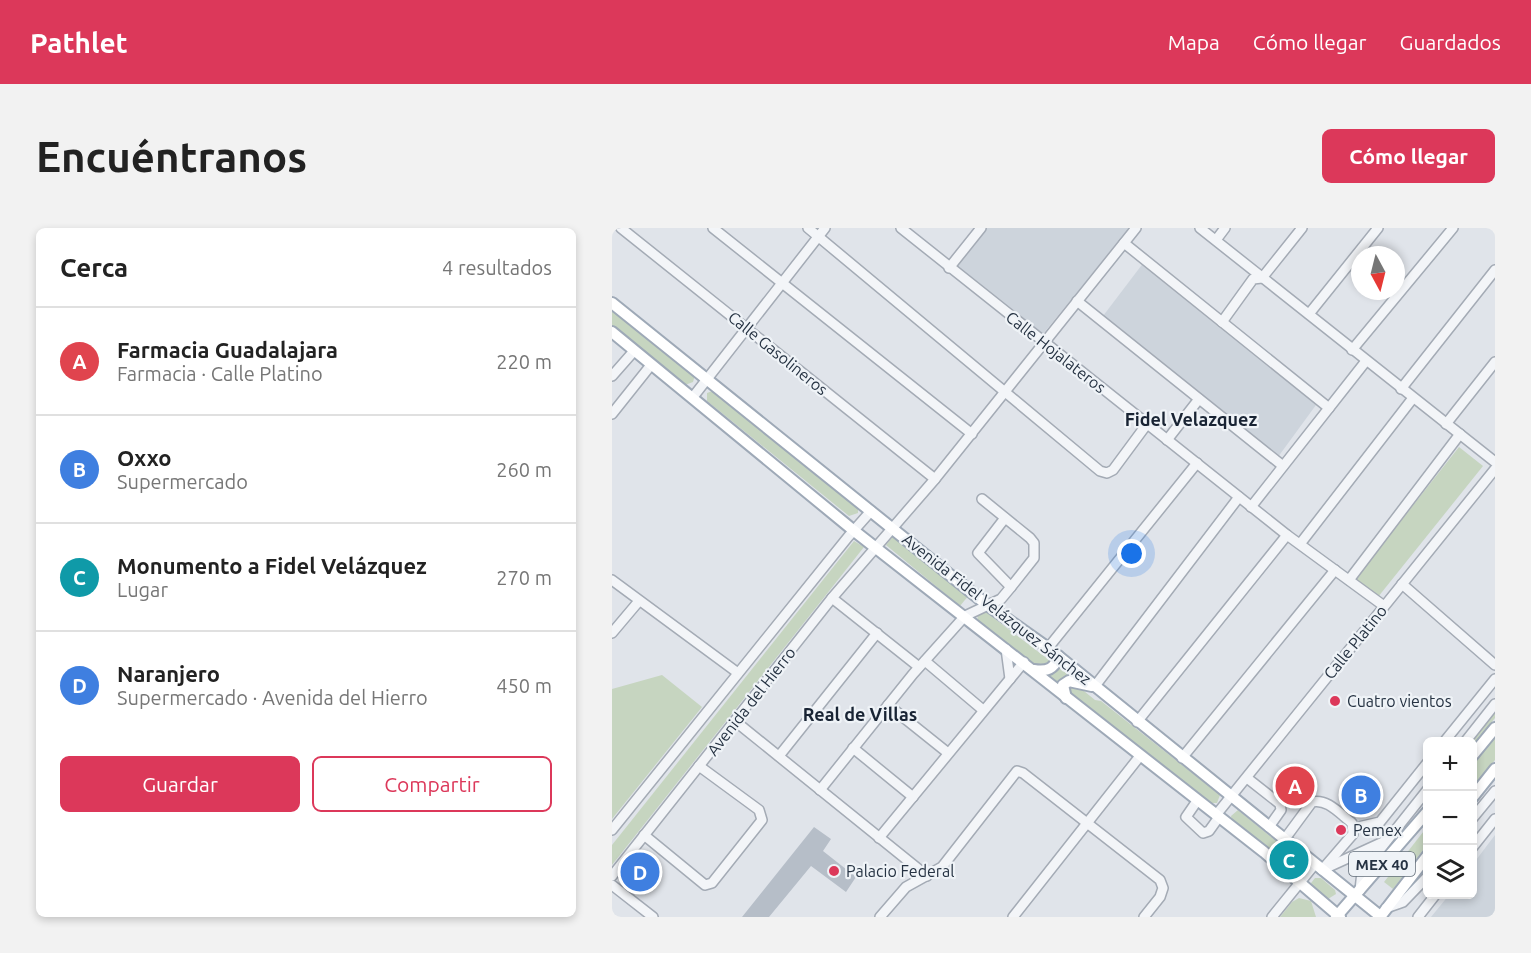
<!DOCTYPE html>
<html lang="es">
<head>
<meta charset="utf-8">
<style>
	:root { --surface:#fff; --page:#f2f2f2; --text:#222; --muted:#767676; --line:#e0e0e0; --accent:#dc385a }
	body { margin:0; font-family:Ubuntu,sans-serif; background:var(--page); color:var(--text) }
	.controls { position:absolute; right:18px; bottom:18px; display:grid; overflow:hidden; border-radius:9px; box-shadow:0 3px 9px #0003 }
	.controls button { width:54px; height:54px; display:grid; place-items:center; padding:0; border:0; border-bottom:2px solid var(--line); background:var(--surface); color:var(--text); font:30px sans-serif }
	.compass { position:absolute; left:739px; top:18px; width:54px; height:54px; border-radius:50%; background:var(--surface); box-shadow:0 3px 9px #0003; rotate:173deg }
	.you { position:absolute; left:520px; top:326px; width:21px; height:21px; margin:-15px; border:4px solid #fff; border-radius:50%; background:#1a73e8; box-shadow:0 0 0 9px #1a73e833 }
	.badge { display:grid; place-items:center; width:39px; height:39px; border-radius:50%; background:var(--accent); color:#fff; font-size:20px; font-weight:700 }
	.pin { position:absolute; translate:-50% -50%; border:3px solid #fff; box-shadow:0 2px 6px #0006 }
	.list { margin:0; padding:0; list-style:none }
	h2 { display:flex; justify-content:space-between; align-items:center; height:78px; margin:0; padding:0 24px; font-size:26px }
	h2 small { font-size:20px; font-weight:400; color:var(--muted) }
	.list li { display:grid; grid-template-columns:39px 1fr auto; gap:18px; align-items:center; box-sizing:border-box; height:108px; padding:0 24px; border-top:2px solid var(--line) }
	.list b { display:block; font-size:22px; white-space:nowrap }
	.list p { margin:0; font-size:20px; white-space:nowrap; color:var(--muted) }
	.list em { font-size:20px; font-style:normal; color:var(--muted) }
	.actions { display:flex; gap:12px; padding:18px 24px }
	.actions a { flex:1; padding:14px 0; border:2px solid var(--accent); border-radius:9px; text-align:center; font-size:21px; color:var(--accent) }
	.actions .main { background:var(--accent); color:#fff }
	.icon { flex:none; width:33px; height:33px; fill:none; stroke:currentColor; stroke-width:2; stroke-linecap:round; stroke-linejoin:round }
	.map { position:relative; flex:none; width:883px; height:689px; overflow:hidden; border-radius:9px }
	header { display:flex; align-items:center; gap:36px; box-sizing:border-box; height:84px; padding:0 30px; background:var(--accent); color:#fff }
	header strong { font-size:28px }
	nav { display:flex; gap:33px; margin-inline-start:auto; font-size:21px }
	.intro { display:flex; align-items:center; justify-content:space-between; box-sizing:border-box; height:144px; padding:0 36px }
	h1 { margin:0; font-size:42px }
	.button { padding:15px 27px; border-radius:9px; background:var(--accent); color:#fff; font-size:21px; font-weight:700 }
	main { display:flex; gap:36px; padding:0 36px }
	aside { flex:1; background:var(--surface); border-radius:9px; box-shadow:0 3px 9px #0003 }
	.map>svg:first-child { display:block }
	.built { fill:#cdd4dc }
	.green { fill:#c6d5c0 }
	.building { fill:#b6bec8 }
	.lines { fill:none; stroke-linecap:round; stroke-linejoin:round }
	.minor-casing { stroke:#a4abb5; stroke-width:12 }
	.major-casing { stroke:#9ea9b7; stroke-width:14 }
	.minor { stroke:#f3f5f8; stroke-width:9 }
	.major { stroke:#fff; stroke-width:10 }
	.poi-dot { fill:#dc385a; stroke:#eff3f7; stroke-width:2 }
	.labels { text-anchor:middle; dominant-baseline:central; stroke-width:4.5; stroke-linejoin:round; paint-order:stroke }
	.shield { fill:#eff3f7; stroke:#626d79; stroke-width:1.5 }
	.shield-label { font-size:15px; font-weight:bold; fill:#263343 }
	.street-label { font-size:16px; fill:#263343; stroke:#eff3f7 }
	.poi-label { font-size:16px; fill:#263343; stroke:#eff3f7; text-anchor:start }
	.neighbourhood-label { font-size:18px; font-weight:bold; fill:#192434; stroke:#eff3f7 }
</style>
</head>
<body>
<header>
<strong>Pathlet</strong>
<nav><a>Mapa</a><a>Cómo llegar</a><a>Guardados</a></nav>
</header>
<div class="intro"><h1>Encuéntranos</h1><a class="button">Cómo llegar</a></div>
<main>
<aside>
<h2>Cerca<small>4 resultados</small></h2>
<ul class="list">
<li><span class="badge" style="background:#e0444e">A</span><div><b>Farmacia Guadalajara</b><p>Farmacia · Calle Platino</p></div><em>220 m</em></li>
<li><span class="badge" style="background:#3f7fe0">B</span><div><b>Oxxo</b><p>Supermercado</p></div><em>260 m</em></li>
<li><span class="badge" style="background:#0f9aa8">C</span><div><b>Monumento a Fidel Velázquez</b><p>Lugar</p></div><em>270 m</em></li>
<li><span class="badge" style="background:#3f7fe0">D</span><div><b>Naranjero</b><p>Supermercado · Avenida del Hierro</p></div><em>450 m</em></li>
</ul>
<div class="actions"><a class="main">Guardar</a><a>Compartir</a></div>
</aside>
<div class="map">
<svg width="883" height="689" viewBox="0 0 883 689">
	<rect width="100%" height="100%" fill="#e0e4ea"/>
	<!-- built -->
	<g class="built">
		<polygon points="375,0 518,0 430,107 343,39"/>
		<polygon points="532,34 704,177 666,229 491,88"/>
		<polygon points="883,607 883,689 819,689 837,667 860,666 861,636"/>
	</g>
	<!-- green -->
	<g class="green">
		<polygon points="0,82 83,147 81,154 73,157 0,99"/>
		<polygon points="103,162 246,279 246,285 237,288 95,173 95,165"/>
		<polygon points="847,219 871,238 766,369 743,351"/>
		<polygon points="283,306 357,367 348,378 274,317"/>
		<polygon points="242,313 252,319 0,637 0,617"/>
		<polygon points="374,384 458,448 447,456 365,393 366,387"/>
		<polygon points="50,447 90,479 0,591 0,461"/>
		<polygon points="462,455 483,472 489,473 608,567 605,575 597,575 457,464 457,456"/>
		<polygon points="883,484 883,490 861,517 859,514"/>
		<polygon points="883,508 883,532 861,560 861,536"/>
		<polygon points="626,582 690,634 690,640 679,643 620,594 619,588"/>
		<polygon points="815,599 815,617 781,661 772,654"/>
		<polygon points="703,650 709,650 723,662 724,666 716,671 700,661 699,655"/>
		<polygon points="687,670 699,673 704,689 668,689 680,674"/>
	</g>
	<!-- building -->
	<polygon class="building" points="202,599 219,611 211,623 244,649 234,664 199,638 157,689 130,689"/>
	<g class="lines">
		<defs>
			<g id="minor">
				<polyline points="9,0 323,251"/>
				<polyline points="101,0 360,206"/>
				<polyline points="196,0 488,243 495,245 501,242 535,196"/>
				<polyline points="289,0 675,307 772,378"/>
				<polyline points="588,0 883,234"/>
				<polyline points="604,12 613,0"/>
				<polyline points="512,15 717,180"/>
				<polyline points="337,40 369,0"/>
				<polyline points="465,73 671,238"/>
				<polyline points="697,86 766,0"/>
				<polyline points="610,94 641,51 650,50 690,0"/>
				<polyline points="740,122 841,0"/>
				<polyline points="0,148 22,123"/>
				<polyline points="789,161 883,42"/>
				<polyline points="81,169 213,0"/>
				<polyline points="0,186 39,137"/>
				<polyline points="834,196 883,134"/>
				<polyline points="555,212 587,171"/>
				<polyline points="639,279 754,133"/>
				<polyline points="393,290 366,325 399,359"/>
				<polyline points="688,316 801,170"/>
				<polyline points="0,352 126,445"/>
				<polyline points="737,352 848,206"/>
				<polyline points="790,356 883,437"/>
				<polyline points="220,370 307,439"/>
				<polyline points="0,405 27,373"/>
				<polyline points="436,420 585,235"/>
				<polyline points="394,421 398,451"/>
				<polyline points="313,433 371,482"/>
				<polyline points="483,458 627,269"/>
				<polyline points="276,477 336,525"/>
				<polyline points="123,493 315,648"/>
				<polyline points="525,494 675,307"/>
				<polyline points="832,514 883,451"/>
				<polyline points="853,514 883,476"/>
				<polyline points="241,520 301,569"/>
				<polyline points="167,528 265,405"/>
				<polyline points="570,530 723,342"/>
				<polyline points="635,550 668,576 669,582 657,599"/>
				<polyline points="208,562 301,446 353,388 389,371 399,359 422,330 422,315 418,310 370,271"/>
				<polyline points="585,573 574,589 591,605 597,603 607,589"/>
				<polyline points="604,587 883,241"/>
				<polyline points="860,591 883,563"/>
				<polyline points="742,600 768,594 816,534"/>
				<polyline points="0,602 236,309 259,283"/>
				<polyline points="32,607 93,657 100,655 150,592 147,582 87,538"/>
				<polyline points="267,610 412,434"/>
				<path d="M672 612 700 574C715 570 728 586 740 595L741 606 710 642"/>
				<polyline points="860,620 883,591"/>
				<polyline points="712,641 771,614"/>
				<polyline points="0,648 220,370 323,251 524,0"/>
				<polyline points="0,657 41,689"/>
				<polyline points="748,662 750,644 816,561"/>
				<polyline points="774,680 791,674 816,648"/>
				<polyline points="268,689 294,659 330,639 405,543 411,545 548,652 551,660 548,669 532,689"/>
				<polyline points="401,689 528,528"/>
				<polyline points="660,689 703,636"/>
				<polyline points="806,689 824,666"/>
			</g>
			<g id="major">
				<polyline points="0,75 374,376 436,420 768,688"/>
				<polyline points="0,104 241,302 652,624 728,689"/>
				<path d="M422 442C435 444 443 441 446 428"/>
				<polyline points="454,470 451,457 457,453 480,458"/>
				<polyline points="860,528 883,500"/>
				<polyline points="860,570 883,541"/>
				<polyline points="724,689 816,583"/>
				<polyline points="768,689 816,627"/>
			</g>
		</defs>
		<!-- minor casing -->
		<use href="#minor" class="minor-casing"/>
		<!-- major casing -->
		<use href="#major" class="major-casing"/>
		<!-- minor -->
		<use href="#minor" class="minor"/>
		<!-- major -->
		<use href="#major" class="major"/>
	</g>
	<!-- markers -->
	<g class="poi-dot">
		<circle cx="723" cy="473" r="6"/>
		<circle cx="729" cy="602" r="6"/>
		<circle cx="222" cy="643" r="6"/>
	</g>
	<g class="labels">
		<!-- shield labels -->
		<rect class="shield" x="737" y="624" width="66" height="24" rx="4.5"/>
		<g class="shield-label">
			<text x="770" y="636">MEX 40</text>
		</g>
		<!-- street labels -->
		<g class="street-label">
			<text transform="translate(444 124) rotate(38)">Calle Hojalateros</text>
			<text transform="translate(166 125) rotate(39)">Calle Gasolineros</text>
			<text transform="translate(385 381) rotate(38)">Avenida Fidel Velázquez Sánchez</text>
			<text transform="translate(743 414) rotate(-51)">Calle Platino</text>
			<text transform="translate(139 473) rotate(-52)">Avenida del Hierro</text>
		</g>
		<!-- poi labels -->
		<g class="poi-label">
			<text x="735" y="473">Cuatro vientos</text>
			<text x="741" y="602">Pemex</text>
			<text x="234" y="643">Palacio Federal</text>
		</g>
		<!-- neighbourhood labels -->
		<g class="neighbourhood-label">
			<text x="579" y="191">Fidel Velazquez</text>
			<text x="248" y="486">Real de Villas</text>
		</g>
	</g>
</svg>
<div class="controls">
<button>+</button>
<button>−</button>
<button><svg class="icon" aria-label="layers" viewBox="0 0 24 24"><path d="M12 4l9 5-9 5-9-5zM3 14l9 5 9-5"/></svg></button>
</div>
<svg class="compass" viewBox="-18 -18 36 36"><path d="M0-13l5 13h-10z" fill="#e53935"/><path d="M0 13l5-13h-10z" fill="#767676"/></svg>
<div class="you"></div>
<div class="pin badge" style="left:683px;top:558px;background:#e0444e">A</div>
<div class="pin badge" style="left:749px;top:567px;background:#3f7fe0">B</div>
<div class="pin badge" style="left:677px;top:632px;background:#0f9aa8">C</div>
<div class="pin badge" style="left:28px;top:644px;background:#3f7fe0">D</div>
</div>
</main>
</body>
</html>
